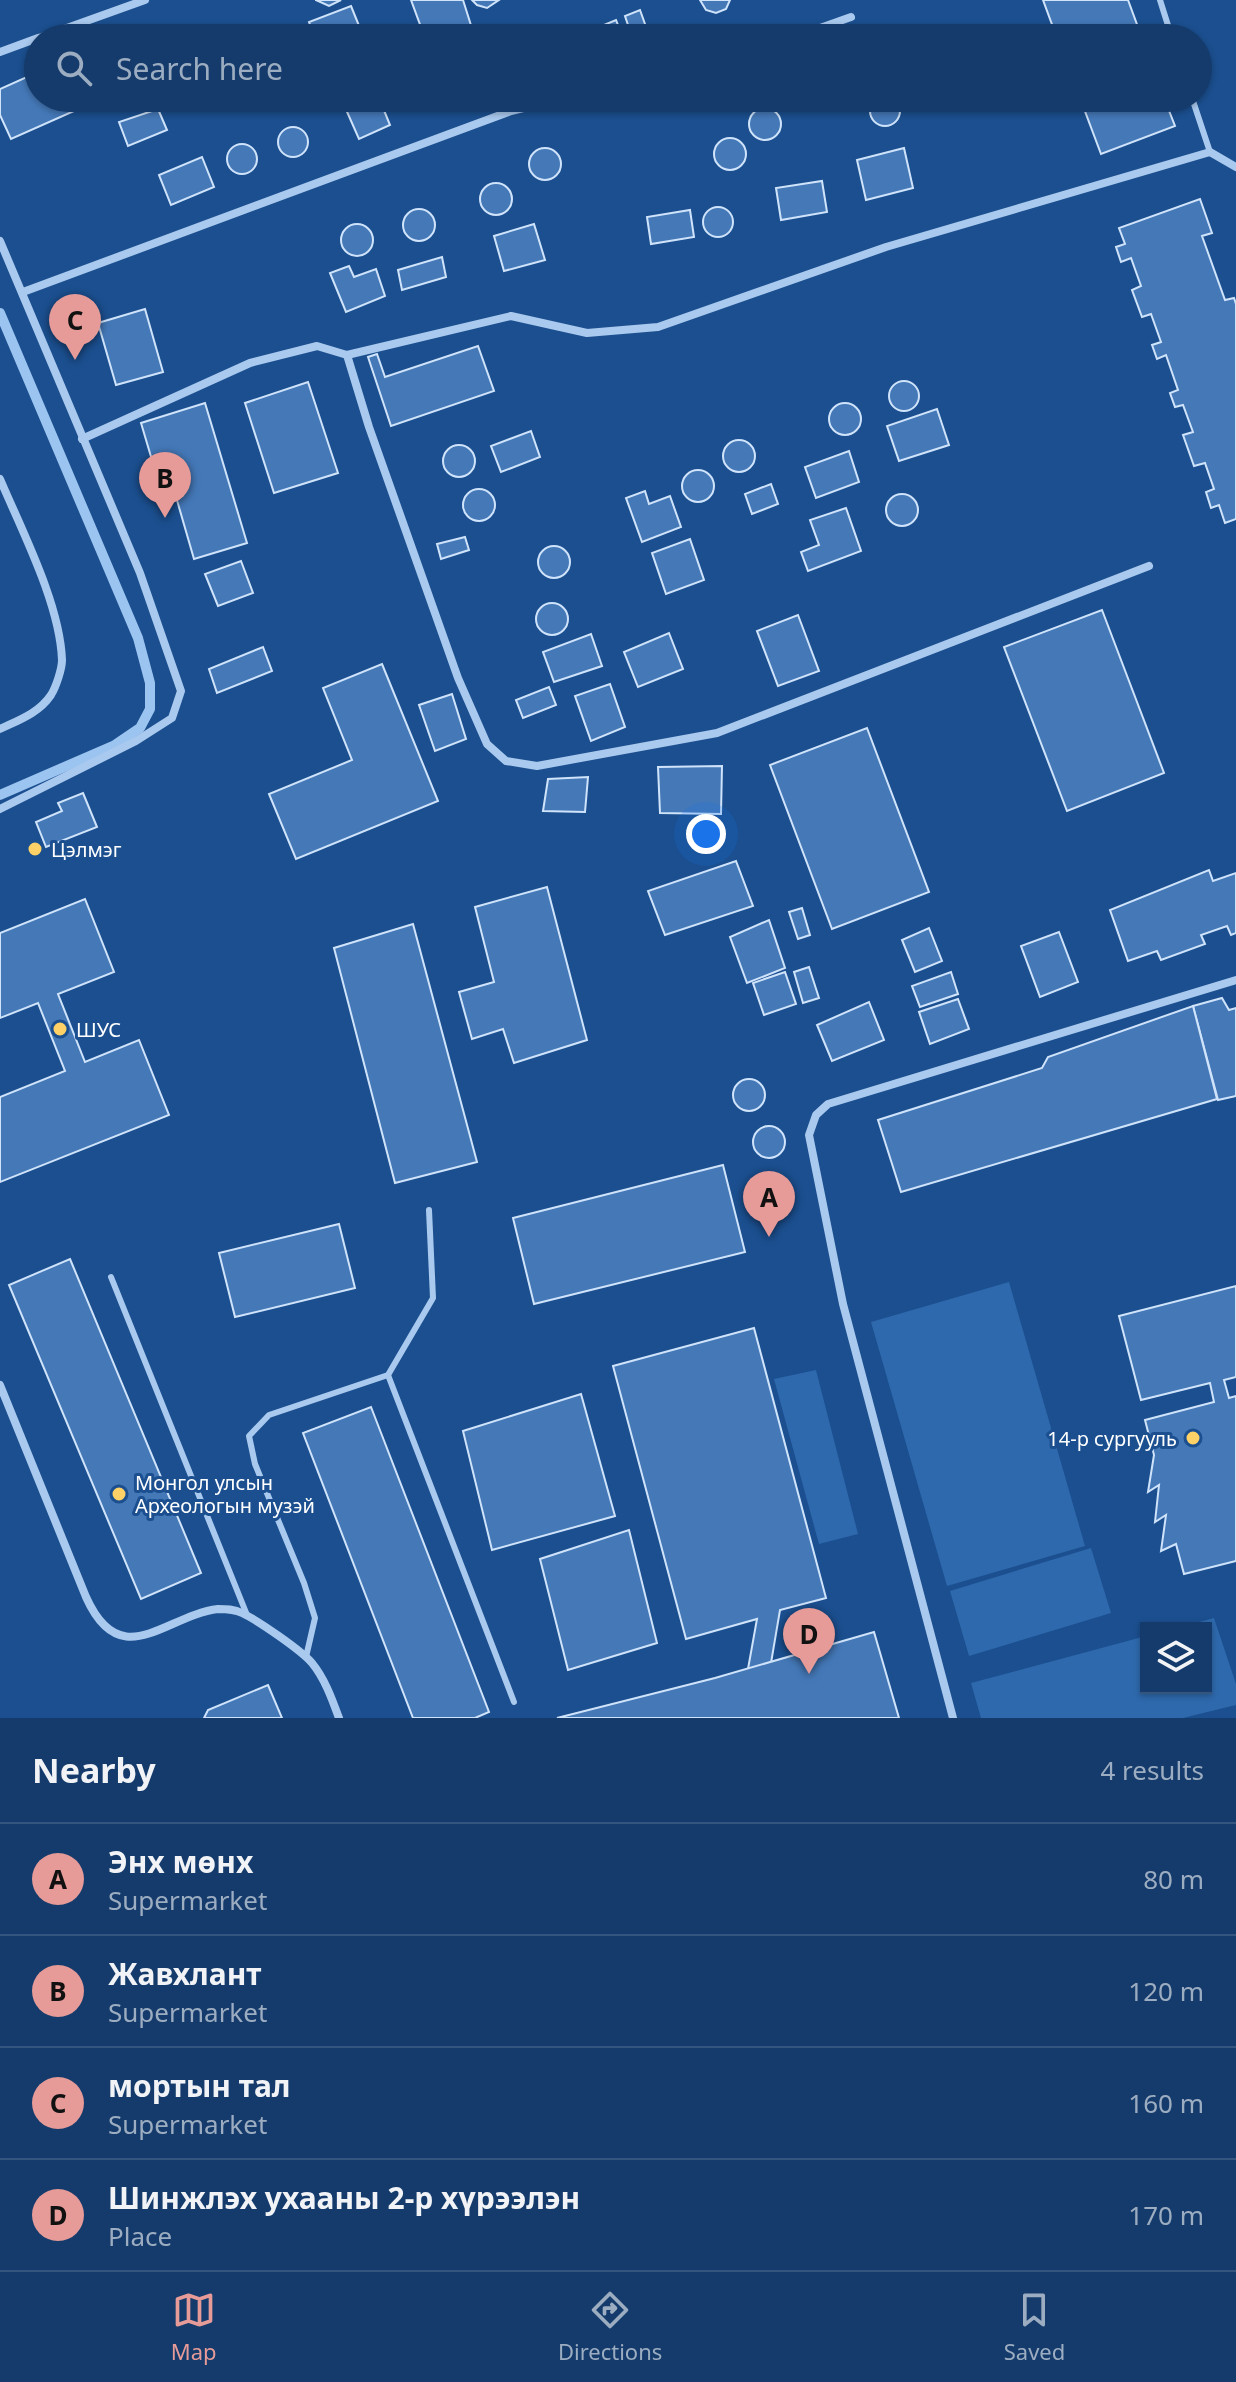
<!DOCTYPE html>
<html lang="en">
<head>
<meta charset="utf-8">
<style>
	:root { --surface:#143b6b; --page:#1d4271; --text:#f1f3f6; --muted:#9dadc1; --line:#33557e; --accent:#e69b98 }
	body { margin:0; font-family:"Noto Sans",sans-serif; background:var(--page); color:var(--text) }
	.controls { position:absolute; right:24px; bottom:24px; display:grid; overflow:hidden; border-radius:0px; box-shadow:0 2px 6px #0004 }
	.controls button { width:72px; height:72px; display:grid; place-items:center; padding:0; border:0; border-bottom:2px solid var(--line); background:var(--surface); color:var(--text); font:40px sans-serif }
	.you { position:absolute; left:706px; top:834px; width:28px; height:28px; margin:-20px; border:6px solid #fff; border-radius:50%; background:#1a73e8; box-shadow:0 0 0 12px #1a73e833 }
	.badge { display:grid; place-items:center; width:52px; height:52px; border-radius:50%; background:var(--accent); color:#111; font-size:26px; font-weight:700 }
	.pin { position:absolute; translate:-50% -66px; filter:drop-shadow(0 2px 4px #0008) }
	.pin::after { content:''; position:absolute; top:42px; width:28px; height:24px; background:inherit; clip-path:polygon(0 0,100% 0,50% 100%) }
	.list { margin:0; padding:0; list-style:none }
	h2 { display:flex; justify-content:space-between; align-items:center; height:104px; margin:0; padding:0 32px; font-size:34px }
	h2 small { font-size:26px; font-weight:400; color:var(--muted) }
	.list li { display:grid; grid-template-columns:52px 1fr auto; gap:24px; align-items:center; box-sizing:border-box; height:112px; padding:0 32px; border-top:2px solid var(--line) }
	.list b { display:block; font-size:30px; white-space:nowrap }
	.list p { margin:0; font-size:26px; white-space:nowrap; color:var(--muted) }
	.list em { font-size:26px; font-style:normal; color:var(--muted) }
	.icon { flex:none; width:44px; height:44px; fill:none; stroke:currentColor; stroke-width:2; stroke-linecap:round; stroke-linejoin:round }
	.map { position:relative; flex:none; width:1236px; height:1718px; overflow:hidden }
	.search { position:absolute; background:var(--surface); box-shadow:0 2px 6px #0004; left:24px; right:24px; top:24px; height:88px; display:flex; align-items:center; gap:20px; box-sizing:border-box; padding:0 28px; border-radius:44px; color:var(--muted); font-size:30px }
	.sheet { height:552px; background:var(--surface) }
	nav { display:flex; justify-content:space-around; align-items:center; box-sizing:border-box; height:112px; border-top:2px solid var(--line); background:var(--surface); font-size:22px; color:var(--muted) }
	nav a { display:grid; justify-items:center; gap:4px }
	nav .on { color:var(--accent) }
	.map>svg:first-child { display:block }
	.green { fill:#2e69ad }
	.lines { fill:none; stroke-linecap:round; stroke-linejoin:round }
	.stream { stroke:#9cc4f0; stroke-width:10 }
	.building { fill:#4478b7; stroke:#cfe3fa; stroke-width:2 }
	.service { stroke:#a9c9ee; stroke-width:6 }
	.minor { stroke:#a9c9ee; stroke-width:8 }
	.poi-dot { fill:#ffd166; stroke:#1b4f8f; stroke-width:3 }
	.labels { text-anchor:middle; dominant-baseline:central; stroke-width:6; stroke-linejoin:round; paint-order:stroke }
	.poi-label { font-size:20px; fill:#fff; stroke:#1b4f8f; text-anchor:start }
</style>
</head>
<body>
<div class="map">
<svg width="1236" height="1718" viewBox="0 0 1236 1718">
	<rect width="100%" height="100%" fill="#1b4f8f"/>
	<!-- green -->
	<g class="green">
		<polygon points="1009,1282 1085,1546 947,1586 871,1322"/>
		<polygon points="816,1370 858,1534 819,1544 774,1379"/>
		<polygon points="1091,1548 1111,1613 969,1656 950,1591"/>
		<polygon points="1214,1618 1236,1684 1236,1705 1183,1718 981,1718 971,1683 1146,1636 1146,1688 1206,1688 1206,1628 1177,1628"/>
	</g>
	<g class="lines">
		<!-- stream -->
		<polyline class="stream" points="0,313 138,638 150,683 150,709 140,728 115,745 0,795"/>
	</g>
	<!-- building -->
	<g class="building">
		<polygon points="316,0 315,0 341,0 329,6"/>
		<polygon points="411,0 463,0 475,38 425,38"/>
		<polygon points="472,0 499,0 487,8 477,5"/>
		<polygon points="700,0 730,0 726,9 716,13 706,10"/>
		<polygon points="1043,0 1128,0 1142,38 1057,38"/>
		<polygon points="351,6 364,38 315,38 309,22"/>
		<polygon points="640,10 650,38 578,38 577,36 616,20 622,35 630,31 625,16"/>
		<polygon points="213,29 223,30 231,38 203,38"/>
		<polygon points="38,72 38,98 68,98 74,111 11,139 0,115 0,89"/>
		<circle cx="885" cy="111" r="15"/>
		<polygon points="362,98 379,98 390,125 359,139 344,105"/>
		<polygon points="1080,98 1164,98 1175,126 1101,154"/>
		<circle cx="765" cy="124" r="16"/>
		<polygon points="158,109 167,130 128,146 119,122"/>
		<circle cx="293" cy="142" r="15"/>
		<circle cx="730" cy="154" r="16"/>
		<circle cx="242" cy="159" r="15"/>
		<polygon points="904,148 913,188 866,200 857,160"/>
		<circle cx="545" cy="164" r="16"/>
		<polygon points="202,157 214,187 171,205 159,175"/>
		<polygon points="822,181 827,212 781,220 776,188"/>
		<circle cx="496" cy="199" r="16"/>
		<polygon points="1200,199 1212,233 1202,236 1225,300 1234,298 1236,304 1236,519 1225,523 1219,505 1211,508 1206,492 1214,489 1205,463 1194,466 1183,435 1193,432 1183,405 1175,407 1170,393 1178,390 1166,355 1157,359 1152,345 1161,342 1151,314 1142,317 1132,290 1141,286 1131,258 1121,262 1116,247 1125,244 1119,228"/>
		<circle cx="718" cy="222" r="15"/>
		<circle cx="419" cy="225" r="16"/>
		<polygon points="690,210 694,237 651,244 647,217"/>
		<polygon points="534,224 545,260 504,271 494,236"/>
		<circle cx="357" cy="240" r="16"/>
		<polygon points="442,257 446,277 402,290 398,270"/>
		<polygon points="349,266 354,277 376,269 385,296 346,312 330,273"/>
		<polygon points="145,309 163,372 116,385 98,323"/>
		<polygon points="478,346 494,391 391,426 368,357 377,354 385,377"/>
		<circle cx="904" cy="396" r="15"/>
		<polygon points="308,382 338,473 274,493 245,403"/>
		<polygon points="205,403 247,543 194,559 172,483 160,487 141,423"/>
		<circle cx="845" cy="419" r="16"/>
		<polygon points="937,409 949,445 899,461 887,426"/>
		<polygon points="531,431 540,457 501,472 491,446"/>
		<circle cx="739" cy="456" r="16"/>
		<circle cx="459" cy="461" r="16"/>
		<polygon points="849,451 859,482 816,498 805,467"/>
		<circle cx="698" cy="486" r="16"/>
		<polygon points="771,484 778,504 752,514 745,494"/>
		<circle cx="479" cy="505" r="16"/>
		<polygon points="645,491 649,504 670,496 681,527 642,542 626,498"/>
		<circle cx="902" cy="510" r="16"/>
		<polygon points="846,508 861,551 808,571 801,552 819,545 810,520"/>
		<polygon points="465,537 469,550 441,559 437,544"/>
		<polygon points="690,539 704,580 666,594 652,553"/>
		<circle cx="554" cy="562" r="16"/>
		<polygon points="241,561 253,593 218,606 205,574"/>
		<circle cx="552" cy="619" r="16"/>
		<polygon points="1102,610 1164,773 1067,811 1004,647"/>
		<polygon points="798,615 819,671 778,686 757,631"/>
		<polygon points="669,633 683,669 638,687 624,652"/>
		<polygon points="591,634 602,666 554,682 543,652"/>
		<polygon points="263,647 272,671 217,693 209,669"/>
		<polygon points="382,664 438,801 296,859 269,794 352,760 323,688"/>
		<polygon points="610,684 625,727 591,741 575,696"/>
		<polygon points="549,687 556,705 523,718 516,700"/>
		<polygon points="452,694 466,739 435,751 419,705"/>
		<polygon points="867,728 929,892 832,929 770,765"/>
		<polygon points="722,766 721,814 660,813 658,767"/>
		<polygon points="588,777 585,812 543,811 548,779"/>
		<polygon points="83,793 97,827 46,847 36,822 62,811 58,803"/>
		<polygon points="736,861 753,906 665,935 648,891"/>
		<polygon points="1209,870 1213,881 1236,873 1236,933 1231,935 1227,926 1201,935 1205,944 1161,960 1157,951 1128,961 1110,910"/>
		<polygon points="547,887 587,1040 514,1063 503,1029 472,1039 459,992 494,982 475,907"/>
		<polygon points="85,899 114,972 58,994 85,1062 139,1040 169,1115 0,1182 0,1097 65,1071 38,1003 0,1018 0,933"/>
		<polygon points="802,908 810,935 798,939 789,912"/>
		<polygon points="769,920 785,968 747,983 730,937"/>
		<polygon points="413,924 477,1162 395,1183 334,948"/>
		<polygon points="929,928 942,961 915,972 902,940"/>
		<polygon points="1059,932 1078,982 1040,997 1021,946"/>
		<polygon points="809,967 819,998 803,1003 794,972"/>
		<polygon points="785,972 796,1004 764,1015 753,983"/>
		<polygon points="951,972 958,994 920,1007 912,986"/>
		<polygon points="1222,998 1229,1010 1236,1008 1236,1096 1218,1100 1193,1006"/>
		<polygon points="958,999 969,1029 930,1044 919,1012"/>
		<polygon points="869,1002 884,1040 832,1061 817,1025"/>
		<polygon points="1193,1006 1217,1099 901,1192 878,1120 1042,1068 1048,1057"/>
		<circle cx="749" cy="1095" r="16"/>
		<circle cx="769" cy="1142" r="16"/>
		<polygon points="723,1165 745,1252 534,1304 513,1218"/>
		<polygon points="339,1224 355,1288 235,1317 219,1253"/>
		<polygon points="70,1259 201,1573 141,1599 9,1285"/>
		<polygon points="1236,1286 1236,1377 1224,1380 1229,1398 1236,1396 1236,1561 1184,1574 1176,1544 1161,1551 1166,1515 1155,1522 1159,1485 1148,1492 1154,1455 1145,1420 1214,1402 1210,1383 1141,1400 1119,1316"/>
		<polygon points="754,1328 826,1598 780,1610 771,1663 748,1669 757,1619 686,1639 613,1366"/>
		<polygon points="581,1394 615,1516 492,1550 463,1431"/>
		<polygon points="371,1407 489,1712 475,1718 413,1718 303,1433"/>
		<polygon points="629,1530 657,1643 568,1670 540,1559"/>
		<polygon points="874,1632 899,1718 557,1718 715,1678"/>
		<polygon points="268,1685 282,1718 204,1718 208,1710"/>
	</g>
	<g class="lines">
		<!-- service -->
		<g class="service">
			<polyline points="1160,0 1172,38"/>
			<polyline points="1192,98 1210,152"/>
			<polyline points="111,1277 247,1615"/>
			<polyline points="388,1375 514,1702"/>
			<polyline points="306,1657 315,1618 304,1583 255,1464 249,1436 269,1415 388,1375 433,1298 429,1210"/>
		</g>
		<!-- minor -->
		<g class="minor">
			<polyline points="39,38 145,0"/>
			<polyline points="792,38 851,17"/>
			<polyline points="0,52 38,38"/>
			<polyline points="0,241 140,573 181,691 172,718 136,741 0,809"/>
			<polyline points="23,292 511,111 564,98"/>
			<polyline points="347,355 369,427 458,678 487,744 506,761 537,766 717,733 1149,566"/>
			<polyline points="82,439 250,363 317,346 347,355 511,316 587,333 658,327 886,247 1210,152 1236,167"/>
			<path d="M0 479C22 531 60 604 62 660 62 669 56 687 51 695 39 713 19 720 0 729"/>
			<path d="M0 1385 86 1597C121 1675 166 1615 218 1609 226 1609 234 1609 242 1613 257 1620 301 1650 312 1663 325 1679 332 1699 339 1718"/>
			<polyline points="953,1718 843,1304 809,1135 816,1115 828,1104 1236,980"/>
		</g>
	</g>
	<!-- markers -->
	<g class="poi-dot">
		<circle cx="35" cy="849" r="8"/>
		<circle cx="60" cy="1029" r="8"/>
		<circle cx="1193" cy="1438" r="8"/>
		<circle cx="119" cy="1494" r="8"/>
	</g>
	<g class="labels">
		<!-- poi labels -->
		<g class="poi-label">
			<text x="51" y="849">Цэлмэг</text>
			<text x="76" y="1029">ШУС</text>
			<text x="1177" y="1438" text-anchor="end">14-р сургууль</text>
			<text x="135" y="1482">Монгол улсын<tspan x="135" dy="23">Археологын музэй</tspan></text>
		</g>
	</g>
</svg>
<div class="controls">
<button><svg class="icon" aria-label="layers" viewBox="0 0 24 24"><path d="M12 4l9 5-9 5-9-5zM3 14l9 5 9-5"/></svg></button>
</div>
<div class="you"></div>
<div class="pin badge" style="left:769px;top:1237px">A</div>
<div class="pin badge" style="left:165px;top:518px">B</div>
<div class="pin badge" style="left:75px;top:360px">C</div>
<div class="pin badge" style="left:809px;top:1674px">D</div>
<div class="search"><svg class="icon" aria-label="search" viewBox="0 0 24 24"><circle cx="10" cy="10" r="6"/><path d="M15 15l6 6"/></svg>Search here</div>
</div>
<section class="sheet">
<h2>Nearby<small>4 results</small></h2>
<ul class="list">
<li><span class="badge">A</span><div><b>Энх мөнх</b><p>Supermarket</p></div><em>80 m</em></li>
<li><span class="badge">B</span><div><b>Жавхлант</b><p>Supermarket</p></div><em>120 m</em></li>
<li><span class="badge">C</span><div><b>мортын тал</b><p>Supermarket</p></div><em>160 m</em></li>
<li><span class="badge">D</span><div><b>Шинжлэх ухааны 2-р хүрээлэн</b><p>Place</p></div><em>170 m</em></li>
</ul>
</section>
<nav>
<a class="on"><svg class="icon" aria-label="map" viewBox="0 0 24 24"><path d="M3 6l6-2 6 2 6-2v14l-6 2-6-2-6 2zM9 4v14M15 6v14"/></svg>Map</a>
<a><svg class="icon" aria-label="directions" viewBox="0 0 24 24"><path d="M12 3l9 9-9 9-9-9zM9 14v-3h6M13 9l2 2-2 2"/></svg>Directions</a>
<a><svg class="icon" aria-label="saved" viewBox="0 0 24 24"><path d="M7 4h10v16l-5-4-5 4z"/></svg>Saved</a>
</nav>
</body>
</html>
